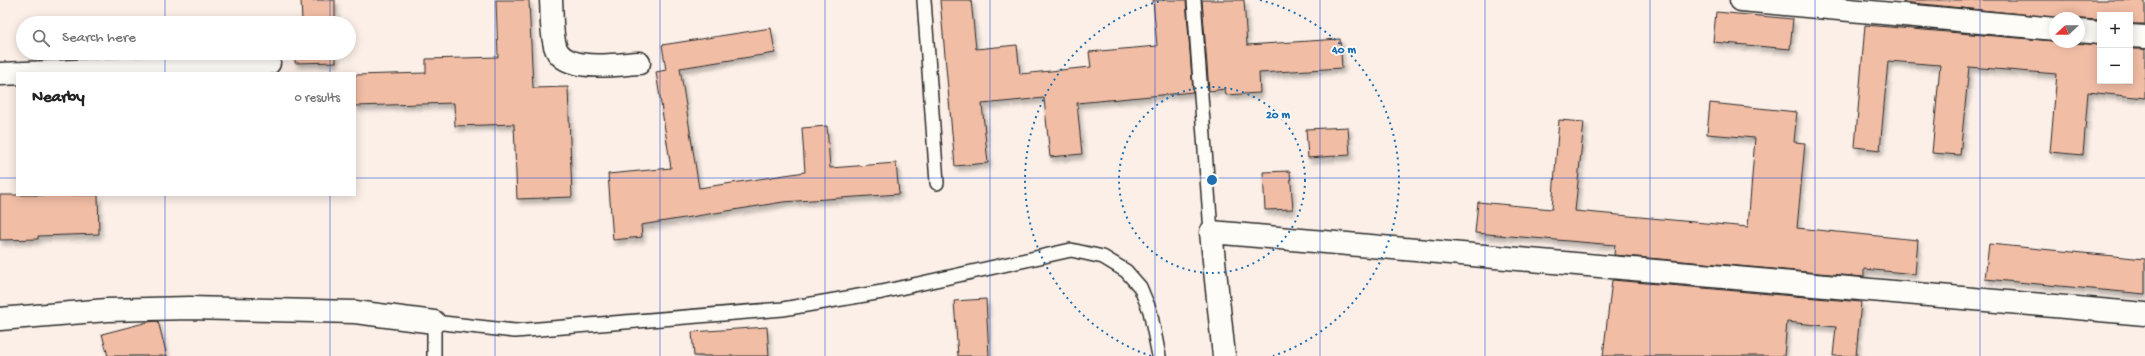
<!DOCTYPE html>
<html lang="en">
<head>
<meta charset="utf-8">
<style>
	:root { --surface:#fff; --page:#f6f6f6; --text:#222; --muted:#767676; --line:#e0e0e0 }
	body { margin:0; font-family:"Gochi Hand",sans-serif; background:var(--page); color:var(--text) }
	.controls { position:absolute; right:12px; top:12px; display:grid; overflow:hidden; border-radius:0px; box-shadow:0 2px 10px #0003 }
	.controls button { width:36px; height:36px; display:grid; place-items:center; padding:0; border:0; border-bottom:1px solid var(--line); background:var(--surface); color:var(--text); font:20px sans-serif }
	.compass { position:absolute; left:2049px; top:12px; width:36px; height:36px; border-radius:50%; background:var(--surface); box-shadow:0 2px 10px #0003; rotate:248deg }
	.list { margin:0; padding:0; list-style:none }
	h2 { display:flex; justify-content:space-between; align-items:center; height:52px; margin:0; padding:0 16px; font-size:17px }
	h2 small { font-size:13px; font-weight:400; color:var(--muted) }
	.icon { flex:none; width:22px; height:22px; fill:none; stroke:currentColor; stroke-width:2; stroke-linecap:round; stroke-linejoin:round }
	.map { position:relative; flex:none; width:2145px; height:356px; overflow:hidden }
	.search { position:absolute; background:var(--surface); box-shadow:0 2px 10px #0003; left:16px; top:16px; width:340px; height:44px; display:flex; align-items:center; gap:10px; box-sizing:border-box; padding:0 14px; border-radius:22px; color:var(--muted); font-size:15px }
	.panel { position:absolute; background:var(--surface); box-shadow:0 2px 10px #0003; left:16px; top:72px; width:340px; height:124px; border-radius:0px }
	.map>svg:first-child { display:block }
	.building { fill:#f2bda5; stroke:#2b2b2b; filter:url(#shadow) }
	.lines { fill:none; stroke-linecap:round; stroke-linejoin:round }
	.service-casing { stroke:#2b2b2b; stroke-width:16 }
	.minor-casing { stroke:#2b2b2b; stroke-width:25 }
	.service { stroke:#fdfcf7; stroke-width:13 }
	.minor { stroke:#fdfcf7; stroke-width:22 }
	.grid { fill:none; stroke:#1d4ed8; stroke-width:1; stroke-opacity:0.55 }
	.ring { fill:none; stroke:#1f6fb2; stroke-width:2; stroke-dasharray:2 4 }
	.centre { fill:#1f6fb2; stroke:#fdfcf7; stroke-width:2 }
	.ring-label { font-size:12px; text-anchor:middle; font-weight:bold; fill:#1f6fb2; stroke:#fdfcf7; stroke-width:3.5; stroke-linejoin:round; paint-order:stroke }
</style>
</head>
<body>
<div class="map">
<svg width="2145" height="356" viewBox="0 0 2145 356">
	<defs>
		<filter id="shadow"><feDropShadow dx="2.5" dy="4.5" stdDeviation="2" flood-color="#0004"/></filter>
	</defs>
	<rect width="100%" height="100%" fill="#fbefe7"/>
	<filter id="ink" filterUnits="userSpaceOnUse"><feTurbulence type="fractalNoise" baseFrequency=".025" numOctaves="2"/><feDisplacementMap in="SourceGraphic" scale="8" xChannelSelector="R" yChannelSelector="G"/><feConvolveMatrix kernelMatrix="1 2 1 2 8 2 1 2 1" color-interpolation-filters="sRGB"/></filter>
	<g filter="url(#ink)">
		<!-- building -->
		<g class="building">
			<polygon points="301,0 335,0 335,23 294,23 294,20 302,20"/>
			<polygon points="496,0 529,0 533,88 568,87 572,197 517,199 514,124 455,126 454,103 355,106 355,75 426,73 426,59 498,57"/>
			<polygon points="940,0 971,0 976,49 1017,45 1020,74 1091,67 1089,52 1157,46 1153,0 1186,0 1193,92 1077,103 1082,154 1050,157 1044,98 982,104 988,163 955,166"/>
			<polygon points="1202,0 1244,0 1247,45 1340,39 1342,68 1259,73 1260,93 1226,95 1225,89 1209,91"/>
			<polygon points="1903,0 2145,0 2145,24 2130,24 2130,15 2100,15 2100,20 2060,18 1903,2"/>
			<polygon points="1716,12 1793,19 1790,49 1713,42"/>
			<polygon points="1865,25 2100,45 2100,81 2130,81 2130,49 2145,49 2145,98 2088,92 2083,155 2050,152 2057,74 1969,67 1960,155 1932,153 1940,65 1888,61 1880,150 1855,147"/>
			<polygon points="771,28 775,53 680,68 699,188 805,172 802,128 827,126 830,168 896,163 899,194 783,202 641,225 642,237 613,240 608,174 671,168 656,72 666,70 662,45"/>
			<polygon points="295,53 336,53 336,62 295,63"/>
			<polygon points="1710,103 1797,112 1794,142 1805,143 1797,228 1918,240 1915,274 1864,269 1864,277 1614,255 1615,245 1475,233 1478,202 1552,209 1559,120 1584,122 1575,211 1748,227 1755,138 1707,134"/>
			<polygon points="1348,127 1350,155 1308,158 1306,129"/>
			<polygon points="1290,171 1293,209 1265,210 1263,172"/>
			<polygon points="0,195 98,195 99,234 38,236 38,239 0,240"/>
			<polygon points="1989,244 2145,259 2145,294 1985,279"/>
			<polygon points="1612,280 1861,302 1856,356 1833,356 1836,327 1787,322 1784,356 1603,356"/>
			<polygon points="986,299 989,356 958,356 954,301"/>
			<polygon points="158,321 167,356 108,356 102,334 148,322"/>
			<polygon points="767,327 769,356 694,356 692,332"/>
		</g>
		<g class="lines">
			<defs>
				<g id="service">
					<polyline points="924,0 937,183"/>
					<polyline points="1194,0 1211,232"/>
					<polyline points="434,356 434,322 515,331 783,309 882,292 1071,250 1103,257 1126,271 1140,287 1150,311 1159,356"/>
				</g>
				<g id="minor">
					<path d="M551 0C552 15 551 31 555 46 563 74 617 64 639 63"/>
					<polyline points="1741,0 2055,29"/>
					<polyline points="2079,31 2100,33"/>
					<polyline points="2130,36 2145,37"/>
					<polyline points="0,74 269,63"/>
					<polyline points="0,319 107,310 189,308 355,312 434,322"/>
					<polyline points="1224,356 1211,232 2145,314"/>
				</g>
			</defs>
			<!-- service casing -->
			<use href="#service" class="service-casing"/>
			<!-- minor casing -->
			<use href="#minor" class="minor-casing"/>
			<!-- service -->
			<use href="#service" class="service"/>
			<!-- minor -->
			<use href="#minor" class="minor"/>
		</g>
	</g>
	<!-- grid -->
	<path class="grid" d="M165 0V23M330 0V23M495 0V356M660 0V356M825 0V356M990 0V356M1155 0V356M1320 0V356M1485 0V356M1650 0V356M1815 0V356M1980 0V356M165 53V73M330 53V73M0 178H17M355 178H2145M165 195V356M330 195V356"/>
	<!-- distance rings -->
	<g class="ring">
		<circle cx="1212" cy="180" r="93"/>
		<path d="M1151 356A186 186 0 0 1 1164 0M1260 0A186 186 0 0 1 1273 356"/>
	</g>
	<circle cx="1212" cy="180" r="6" class="centre"/>
	<g class="ring-label">
		<text x="1344" y="53">40 m</text>
		<text x="1278" y="118">20 m</text>
	</g>
</svg>
<div class="controls">
<button>+</button>
<button>−</button>
</div>
<svg class="compass" viewBox="-18 -18 36 36"><path d="M0-13l5 13h-10z" fill="#e53935"/><path d="M0 13l5-13h-10z" fill="#767676"/></svg>
<div class="search"><svg class="icon" aria-label="search" viewBox="0 0 24 24"><circle cx="10" cy="10" r="6"/><path d="M15 15l6 6"/></svg>Search here</div>
<section class="panel">
<h2>Nearby<small>0 results</small></h2>
<ul class="list">
</ul>
</section>
</div>
</body>
</html>
